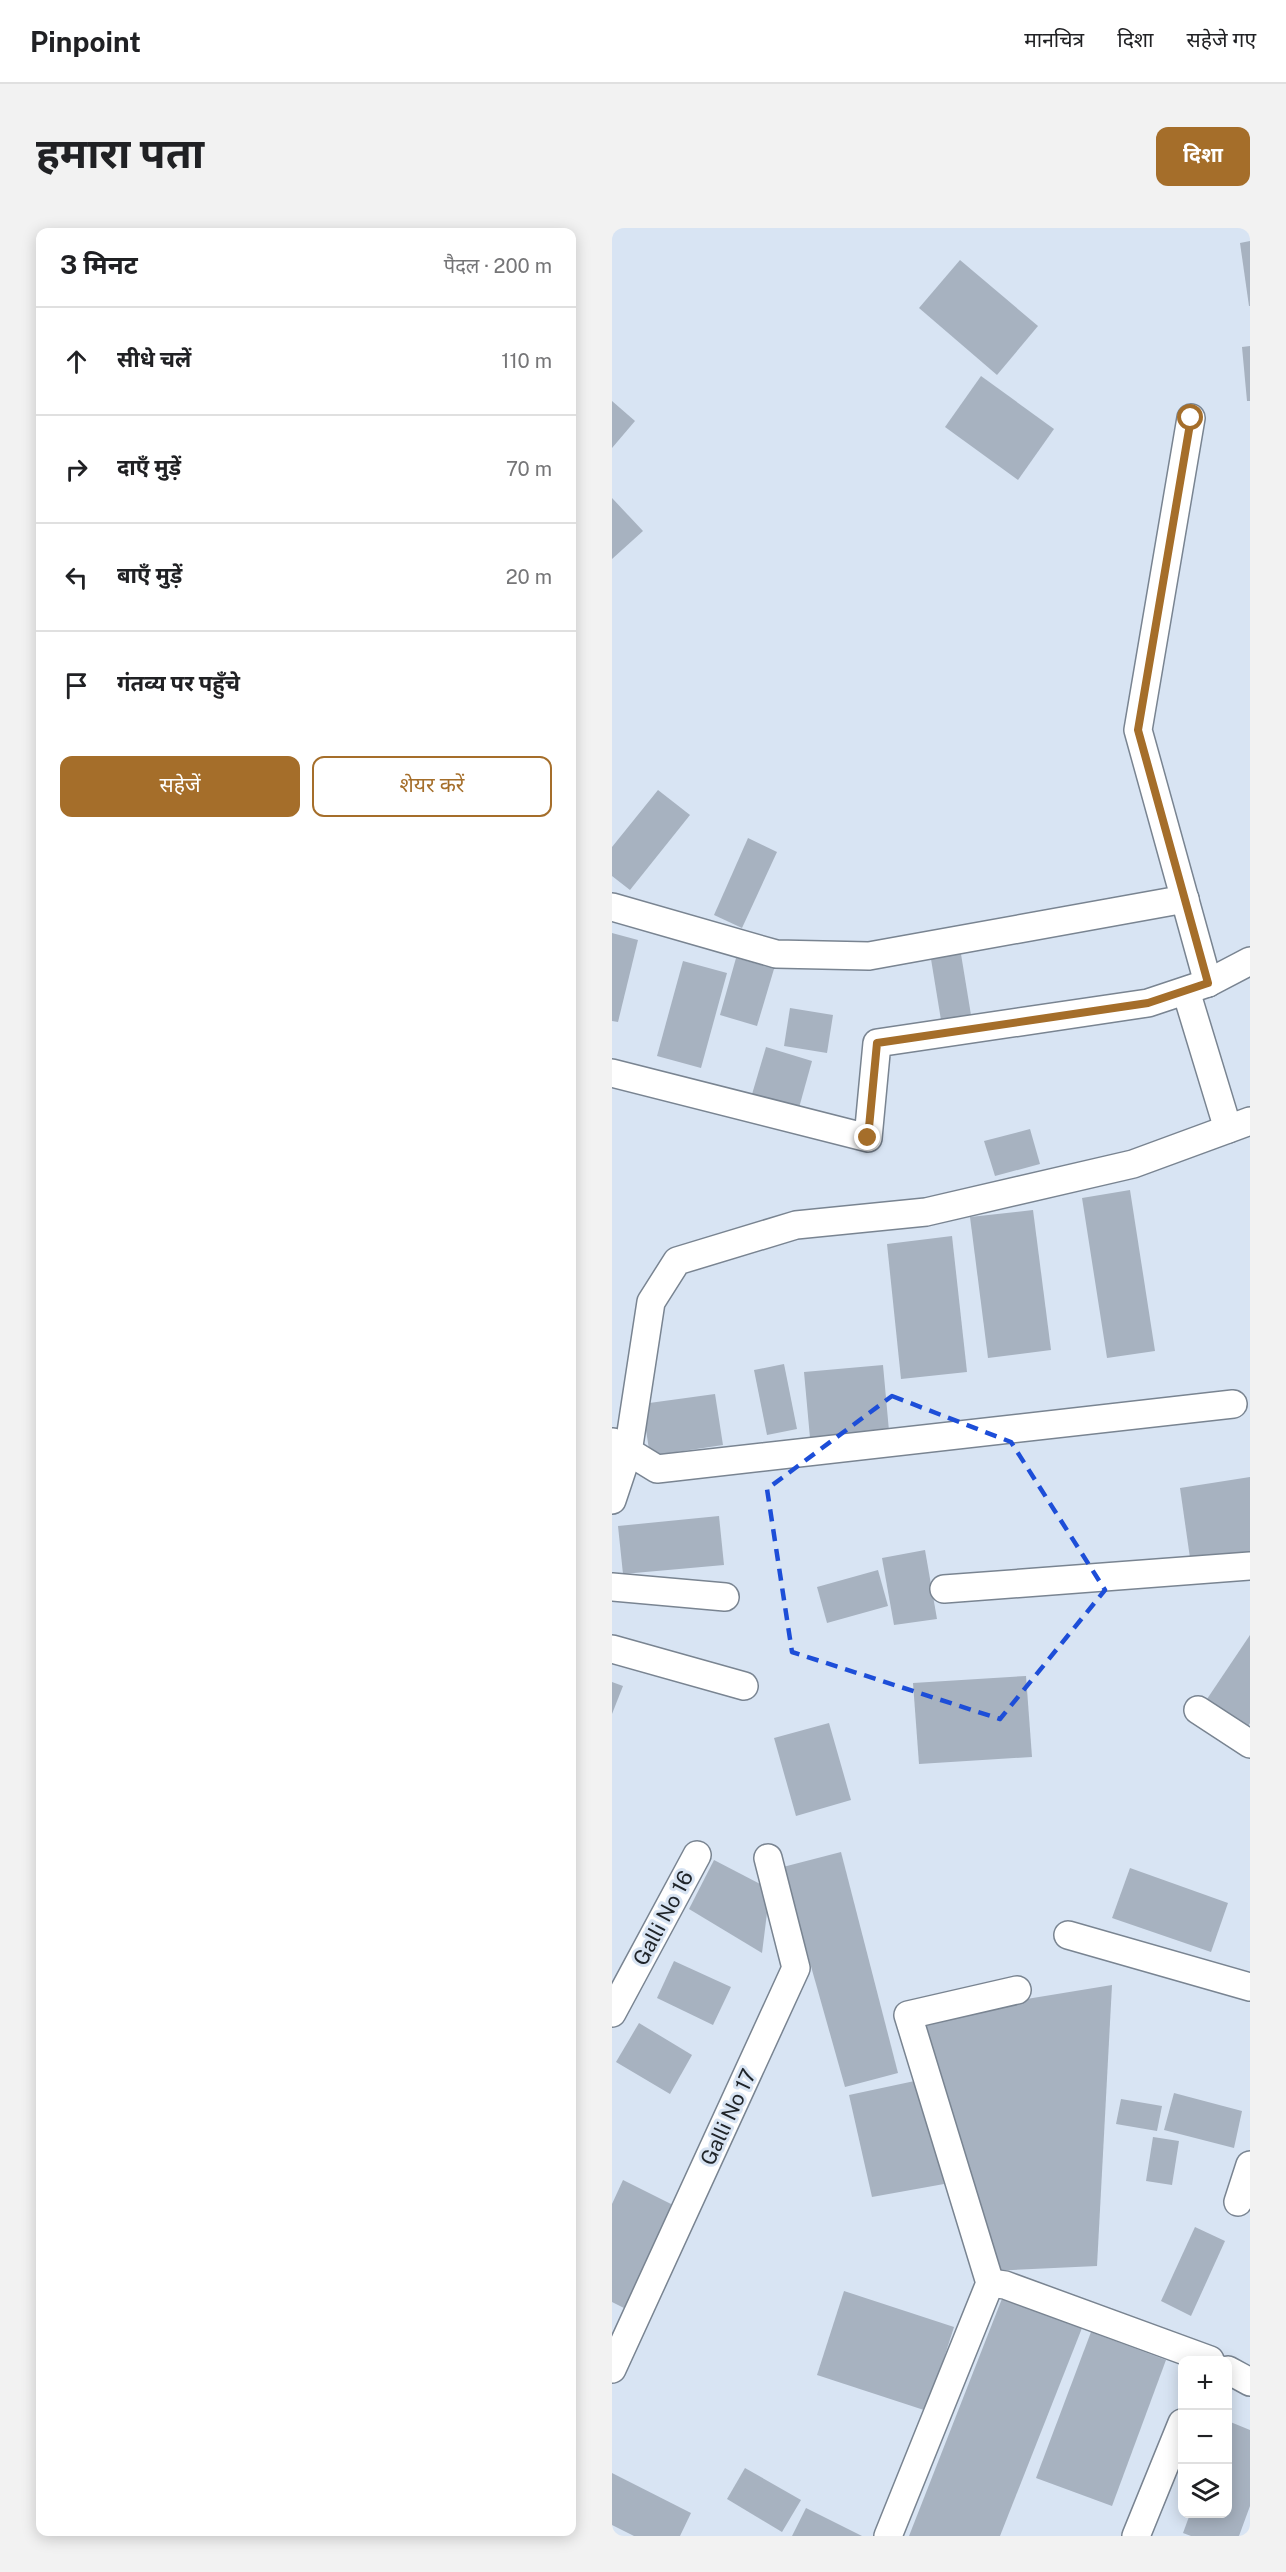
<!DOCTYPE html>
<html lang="hi">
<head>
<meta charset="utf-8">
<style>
	:root { --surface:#fff; --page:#f2f2f2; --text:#202124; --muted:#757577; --line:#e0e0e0; --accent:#a56e2a }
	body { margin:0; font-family:"Public Sans","Noto Sans Devanagari",sans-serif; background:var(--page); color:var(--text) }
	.controls { position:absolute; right:18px; bottom:18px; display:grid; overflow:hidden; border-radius:12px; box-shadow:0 3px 15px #0003 }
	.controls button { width:54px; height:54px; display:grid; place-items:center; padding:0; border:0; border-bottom:2px solid var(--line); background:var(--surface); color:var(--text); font:30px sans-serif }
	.stop { position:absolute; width:18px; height:18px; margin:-14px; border:4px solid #a56e2a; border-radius:50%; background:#fff }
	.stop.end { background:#a56e2a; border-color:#fff; box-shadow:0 2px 6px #0008 }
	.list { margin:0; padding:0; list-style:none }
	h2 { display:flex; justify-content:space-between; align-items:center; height:78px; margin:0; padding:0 24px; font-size:26px }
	h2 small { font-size:20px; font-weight:400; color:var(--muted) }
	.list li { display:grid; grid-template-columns:39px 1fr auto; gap:18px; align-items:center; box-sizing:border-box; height:108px; padding:0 24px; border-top:2px solid var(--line) }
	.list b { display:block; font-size:22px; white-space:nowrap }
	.list em { font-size:20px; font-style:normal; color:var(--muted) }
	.actions { display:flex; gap:12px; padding:18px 24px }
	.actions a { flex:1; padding:14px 0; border:2px solid var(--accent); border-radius:12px; text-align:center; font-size:21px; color:var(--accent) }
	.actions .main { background:var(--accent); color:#fff }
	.icon { flex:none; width:33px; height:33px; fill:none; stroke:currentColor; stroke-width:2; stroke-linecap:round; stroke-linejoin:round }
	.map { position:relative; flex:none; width:638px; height:2308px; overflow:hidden; border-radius:12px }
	header { display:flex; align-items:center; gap:36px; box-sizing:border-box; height:84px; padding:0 30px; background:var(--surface); border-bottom:2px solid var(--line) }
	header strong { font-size:28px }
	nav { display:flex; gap:33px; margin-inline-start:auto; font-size:21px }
	.intro { display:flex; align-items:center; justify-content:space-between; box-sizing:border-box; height:144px; padding:0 36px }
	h1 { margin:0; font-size:42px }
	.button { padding:15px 27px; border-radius:12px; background:var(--accent); color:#fff; font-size:21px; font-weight:700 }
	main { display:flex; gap:36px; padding:0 36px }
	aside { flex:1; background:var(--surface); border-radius:12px; box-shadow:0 3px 15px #0003 }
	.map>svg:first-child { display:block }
	.building { fill:#a7b2c0 }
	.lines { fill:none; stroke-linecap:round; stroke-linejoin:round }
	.street-casing { stroke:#798491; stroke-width:30 }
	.street { stroke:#fff; stroke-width:27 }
	.route { stroke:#a56e2a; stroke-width:8 }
	.marked { fill:none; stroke:#1d4ed8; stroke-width:4.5; stroke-dasharray:12 8; stroke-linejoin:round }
	.labels { text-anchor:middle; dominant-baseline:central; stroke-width:6; stroke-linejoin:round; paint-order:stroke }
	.street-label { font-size:21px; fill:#20252a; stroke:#d8e4f3 }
</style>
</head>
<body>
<header>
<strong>Pinpoint</strong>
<nav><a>मानचित्र</a><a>दिशा</a><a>सहेजे गए</a></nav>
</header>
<div class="intro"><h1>हमारा पता</h1><a class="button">दिशा</a></div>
<main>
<aside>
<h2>3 मिनट<small>पैदल · 200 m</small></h2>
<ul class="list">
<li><svg class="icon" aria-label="ahead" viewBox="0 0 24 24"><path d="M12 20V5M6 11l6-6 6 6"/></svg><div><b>सीधे चलें</b></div><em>110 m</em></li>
<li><svg class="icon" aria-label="right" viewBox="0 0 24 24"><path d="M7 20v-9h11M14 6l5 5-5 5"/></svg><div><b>दाएँ मुड़ें</b></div><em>70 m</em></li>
<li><svg class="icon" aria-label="left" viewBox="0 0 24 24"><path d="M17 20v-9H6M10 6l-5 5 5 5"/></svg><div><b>बाएँ मुड़ें</b></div><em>20 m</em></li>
<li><svg class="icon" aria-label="arrive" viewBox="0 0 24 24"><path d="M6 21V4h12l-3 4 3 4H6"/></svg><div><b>गंतव्य पर पहुँचे</b></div></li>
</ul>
<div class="actions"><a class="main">सहेजें</a><a>शेयर करें</a></div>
</aside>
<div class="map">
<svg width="638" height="2308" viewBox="0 0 638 2308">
	<rect width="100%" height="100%" fill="#d8e4f3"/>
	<!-- building -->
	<g class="building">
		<polygon points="638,13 638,78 637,78 628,15"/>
		<polygon points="348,32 426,98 385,147 307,80"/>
		<polygon points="638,118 638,173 635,173 630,119"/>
		<polygon points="369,148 442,201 406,252 333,199"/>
		<polygon points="0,173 23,193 0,220"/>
		<polygon points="0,270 31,303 0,331"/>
		<polygon points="46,562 78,587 18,662 0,648 0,619"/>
		<polygon points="136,610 165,624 130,700 102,687"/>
		<polygon points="0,705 26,712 6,794 0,793"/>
		<polygon points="348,720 359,787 329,792 318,725"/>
		<polygon points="124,730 162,741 145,798 108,787"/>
		<polygon points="71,733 115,745 89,840 45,828"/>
		<polygon points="178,780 221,787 215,825 172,818"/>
		<polygon points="154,819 200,833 185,887 138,873"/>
		<polygon points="418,901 428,936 383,948 372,913"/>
		<polygon points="518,962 543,1123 495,1130 470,970"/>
		<polygon points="421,982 439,1122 376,1130 358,989"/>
		<polygon points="340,1008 355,1144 289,1151 275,1016"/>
		<polygon points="172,1136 185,1201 155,1207 142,1142"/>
		<polygon points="271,1137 277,1203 198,1210 192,1144"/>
		<polygon points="103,1166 111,1217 38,1228 30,1176"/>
		<polygon points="638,1249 638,1328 579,1337 568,1260"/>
		<polygon points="107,1288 112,1337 11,1346 6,1298"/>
		<polygon points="313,1322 325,1391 282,1397 270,1330"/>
		<polygon points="266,1342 276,1378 215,1395 205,1359"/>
		<polygon points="638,1407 638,1495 636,1499 595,1471"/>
		<polygon points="414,1448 420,1529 307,1536 301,1455"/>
		<polygon points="0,1454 11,1458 0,1486"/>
		<polygon points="217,1495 239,1572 184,1588 162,1510"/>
		<polygon points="229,1624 286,1845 233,1859 171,1639"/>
		<polygon points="102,1632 158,1661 150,1725 77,1681"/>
		<polygon points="518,1640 616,1675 599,1724 500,1690"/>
		<polygon points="62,1733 119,1759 101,1797 45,1770"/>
		<polygon points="500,1757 485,2038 380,2043 310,1788"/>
		<polygon points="27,1795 80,1827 58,1866 4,1834"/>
		<polygon points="312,1851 332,1956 260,1969 237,1867"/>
		<polygon points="562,1865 630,1883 622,1920 552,1902"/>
		<polygon points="509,1871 550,1878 545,1903 504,1896"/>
		<polygon points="541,1909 567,1913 560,1957 534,1953"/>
		<polygon points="11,1952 61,1977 12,2080 0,2074 0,1976"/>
		<polygon points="583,1999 613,2013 579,2088 549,2073"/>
		<polygon points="232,2063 342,2099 315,2183 205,2147"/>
		<polygon points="393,2063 472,2095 388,2308 297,2308"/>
		<polygon points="479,2104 554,2132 500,2278 424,2250"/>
		<polygon points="616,2193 638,2202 638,2278 627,2308 579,2308 571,2305 578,2286 616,2286"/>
		<polygon points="133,2240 189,2272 170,2304 115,2271"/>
		<polygon points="0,2245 79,2285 68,2308 22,2308 0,2297"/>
		<polygon points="194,2280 250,2308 180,2308"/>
	</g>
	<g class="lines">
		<defs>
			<g id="street">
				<polyline points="579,190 526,502 596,755"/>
				<polyline points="0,679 164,726 257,728 573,671"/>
				<polyline points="574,763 616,901"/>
				<polyline points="0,845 256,910 265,815 536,775 596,755 638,733"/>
				<polyline points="1,1214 45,1241 621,1176"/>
				<polyline points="0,1272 16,1224 39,1074 65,1033 184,997 314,984 521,936 638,893"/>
				<polyline points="0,1359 113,1369"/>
				<polyline points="332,1361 638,1338"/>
				<polyline points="0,1421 132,1458"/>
				<polyline points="586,1482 638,1516"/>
				<polyline points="456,1707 638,1759"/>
				<polyline points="0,1785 85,1627"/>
				<polyline points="626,1974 638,1937"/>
				<polyline points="378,2055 393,2057 598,2132"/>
				<polyline points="0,2141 184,1740 156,1630"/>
				<polyline points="616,2142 638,2154"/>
				<polyline points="276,2308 378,2055 296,1787 405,1762"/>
				<polyline points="524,2308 570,2195"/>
			</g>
		</defs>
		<!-- street casing -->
		<use href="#street" class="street-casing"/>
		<!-- street -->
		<use href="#street" class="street"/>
	</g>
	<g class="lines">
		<!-- route -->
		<polyline class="route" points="256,910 265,815 536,775 596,755 526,502 579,190"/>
	</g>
	<!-- marked area -->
	<path class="marked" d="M280 1168 399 1214 493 1362 388 1491 180 1424 155 1261Z"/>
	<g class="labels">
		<!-- street labels -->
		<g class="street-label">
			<text transform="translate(51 1690) rotate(-62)">Galli No 16</text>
			<text transform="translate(116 1889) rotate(-65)">Galli No 17</text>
		</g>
	</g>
</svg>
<div class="controls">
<button>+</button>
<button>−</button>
<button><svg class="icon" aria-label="layers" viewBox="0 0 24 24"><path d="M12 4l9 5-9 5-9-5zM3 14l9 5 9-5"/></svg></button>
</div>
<div class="stop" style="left:579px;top:190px"></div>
<div class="stop end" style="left:256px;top:910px"></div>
</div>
</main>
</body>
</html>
